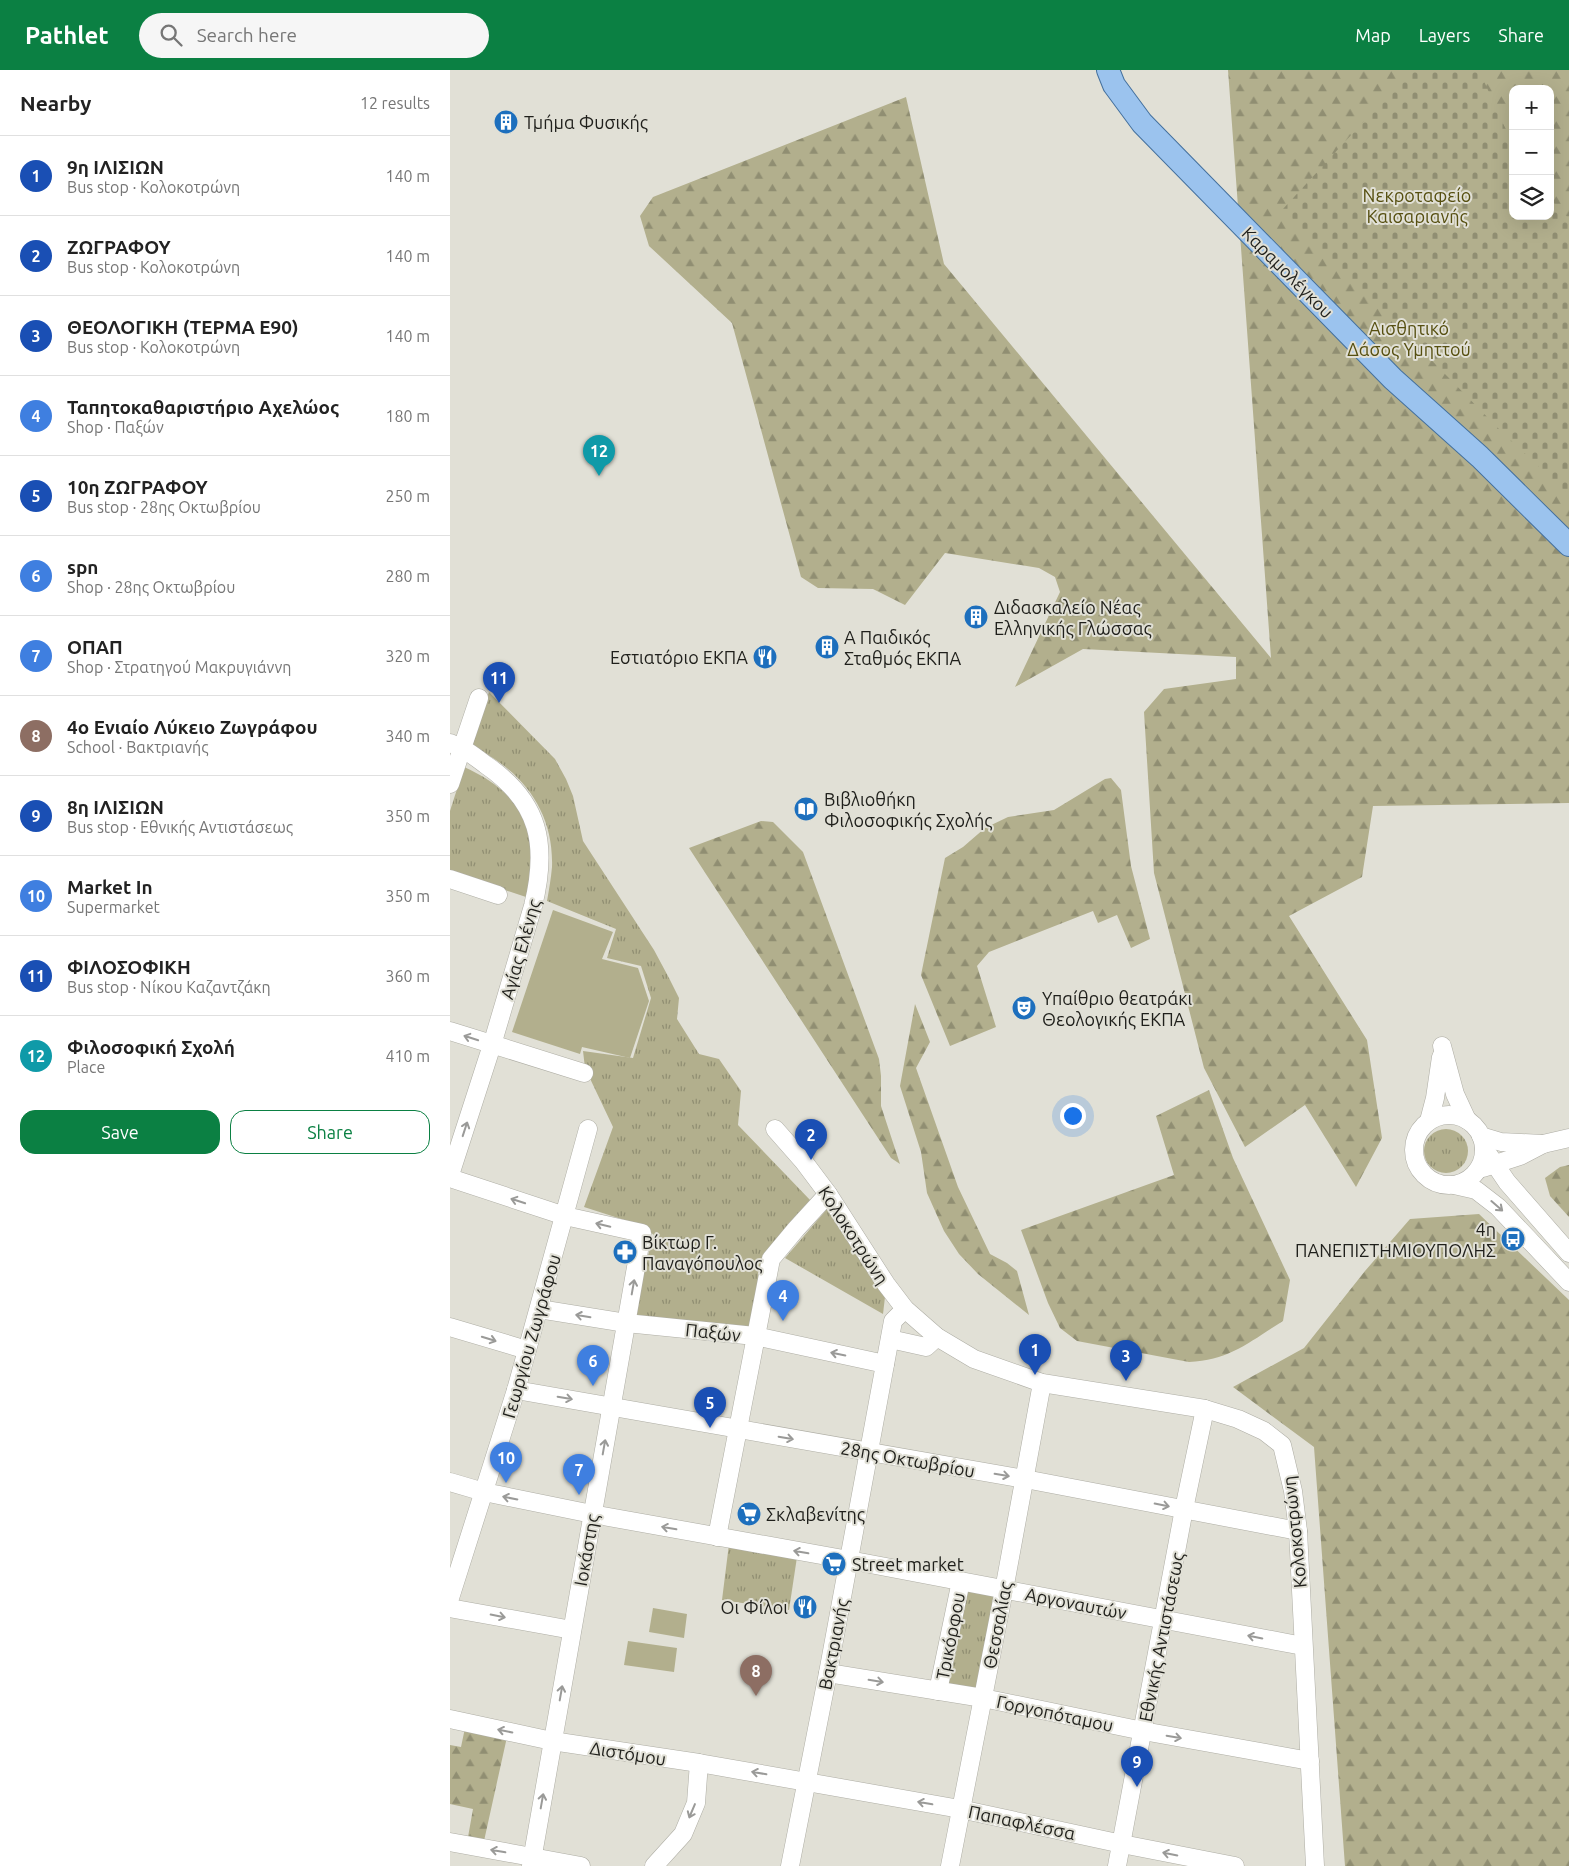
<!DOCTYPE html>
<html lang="en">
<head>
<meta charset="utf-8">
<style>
	:root { --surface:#fff; --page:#f6f6f6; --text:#222; --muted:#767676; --line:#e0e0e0; --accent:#0b8043 }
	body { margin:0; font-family:Ubuntu,sans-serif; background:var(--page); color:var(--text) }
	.controls { position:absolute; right:15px; top:15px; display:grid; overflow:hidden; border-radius:10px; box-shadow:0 5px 20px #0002 }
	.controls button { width:45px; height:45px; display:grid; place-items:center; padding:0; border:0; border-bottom:1px solid var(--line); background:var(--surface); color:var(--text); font:25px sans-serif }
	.you { position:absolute; left:622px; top:1045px; width:18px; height:18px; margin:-12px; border:4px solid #fff; border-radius:50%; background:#1a73e8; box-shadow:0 0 0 8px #1a73e833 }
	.badge { display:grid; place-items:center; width:32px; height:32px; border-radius:50%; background:var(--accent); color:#fff; font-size:16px; font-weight:700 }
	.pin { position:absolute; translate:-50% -41px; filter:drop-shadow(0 1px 2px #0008) }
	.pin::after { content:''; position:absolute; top:26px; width:18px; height:15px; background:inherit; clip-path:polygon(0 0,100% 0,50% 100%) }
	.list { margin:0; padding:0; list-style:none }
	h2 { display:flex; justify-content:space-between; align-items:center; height:65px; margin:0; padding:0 20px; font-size:21px }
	h2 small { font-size:16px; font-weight:400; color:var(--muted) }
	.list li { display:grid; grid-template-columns:32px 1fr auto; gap:15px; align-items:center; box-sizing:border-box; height:80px; padding:0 20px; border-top:1px solid var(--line) }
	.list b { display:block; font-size:19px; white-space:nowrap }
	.list p { margin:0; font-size:16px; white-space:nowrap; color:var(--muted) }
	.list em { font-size:16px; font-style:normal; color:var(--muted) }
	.actions { display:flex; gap:10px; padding:15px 20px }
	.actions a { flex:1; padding:11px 0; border:1px solid var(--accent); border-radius:15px; text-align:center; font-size:18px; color:var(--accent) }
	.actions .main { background:var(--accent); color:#fff }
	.icon { flex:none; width:28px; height:28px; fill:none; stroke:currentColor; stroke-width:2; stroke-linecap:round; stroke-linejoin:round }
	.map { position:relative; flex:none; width:1119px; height:1796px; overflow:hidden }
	header { display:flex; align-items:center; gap:30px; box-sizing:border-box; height:70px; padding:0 25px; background:var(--accent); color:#fff }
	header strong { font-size:24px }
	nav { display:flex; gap:28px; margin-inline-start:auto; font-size:18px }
	.search { width:350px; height:45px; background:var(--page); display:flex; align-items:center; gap:12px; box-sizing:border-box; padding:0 18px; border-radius:28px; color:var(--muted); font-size:19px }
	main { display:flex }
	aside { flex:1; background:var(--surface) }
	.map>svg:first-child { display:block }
	.grass { fill:url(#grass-tufts) }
	.forest { fill:url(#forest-firs); fill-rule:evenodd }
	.cemetery { fill:url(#cemetery-stones) }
	.pitch { fill:#b2af8d }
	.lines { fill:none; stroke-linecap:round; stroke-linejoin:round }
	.minor-casing { stroke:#aeada4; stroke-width:19 }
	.major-casing { stroke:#44709d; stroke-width:24 }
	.minor { stroke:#fff; stroke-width:18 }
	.major { stroke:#9bc3ee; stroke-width:22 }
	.oneway { stroke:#9a9a98 }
	.labels { text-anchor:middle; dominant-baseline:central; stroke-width:4; stroke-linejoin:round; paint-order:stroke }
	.poi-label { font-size:18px; fill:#1f1f1b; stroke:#e1e0d6; text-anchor:start }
	.park-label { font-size:18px; fill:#564f10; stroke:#e1e0d6 }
	.street-label { font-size:18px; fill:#1f1f1b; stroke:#e1e0d6 }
</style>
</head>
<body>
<header>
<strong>Pathlet</strong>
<div class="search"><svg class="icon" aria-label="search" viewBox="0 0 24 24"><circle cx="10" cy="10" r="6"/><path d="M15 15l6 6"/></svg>Search here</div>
<nav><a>Map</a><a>Layers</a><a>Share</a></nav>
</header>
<main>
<aside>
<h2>Nearby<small>12 results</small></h2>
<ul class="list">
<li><span class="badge" style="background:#1a4fb4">1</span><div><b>9η ΙΛΙΣΙΩΝ</b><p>Bus stop · Κολοκοτρώνη</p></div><em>140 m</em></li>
<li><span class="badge" style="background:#1a4fb4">2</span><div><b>ΖΩΓΡΑΦΟΥ</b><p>Bus stop · Κολοκοτρώνη</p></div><em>140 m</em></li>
<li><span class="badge" style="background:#1a4fb4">3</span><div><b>ΘΕΟΛΟΓΙΚΗ (ΤΕΡΜΑ Ε90)</b><p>Bus stop · Κολοκοτρώνη</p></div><em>140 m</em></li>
<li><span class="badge" style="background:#3f7fe0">4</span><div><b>Ταπητοκαθαριστήριο Αχελώος</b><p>Shop · Παξών</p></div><em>180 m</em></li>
<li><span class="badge" style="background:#1a4fb4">5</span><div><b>10η ΖΩΓΡΑΦΟΥ</b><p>Bus stop · 28ης Οκτωβρίου</p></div><em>250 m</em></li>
<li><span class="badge" style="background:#3f7fe0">6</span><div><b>spn</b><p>Shop · 28ης Οκτωβρίου</p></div><em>280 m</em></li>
<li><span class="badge" style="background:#3f7fe0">7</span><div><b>ΟΠΑΠ</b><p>Shop · Στρατηγού Μακρυγιάννη</p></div><em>320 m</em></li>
<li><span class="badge" style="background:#8d6e63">8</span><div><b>4ο Ενιαίο Λύκειο Ζωγράφου</b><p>School · Βακτριανής</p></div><em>340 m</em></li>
<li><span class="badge" style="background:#1a4fb4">9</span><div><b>8η ΙΛΙΣΙΩΝ</b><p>Bus stop · Εθνικής Αντιστάσεως</p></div><em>350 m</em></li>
<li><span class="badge" style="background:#3f7fe0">10</span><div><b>Market In</b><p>Supermarket</p></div><em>350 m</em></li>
<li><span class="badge" style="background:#1a4fb4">11</span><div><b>ΦΙΛΟΣΟΦΙΚΗ</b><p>Bus stop · Νίκου Καζαντζάκη</p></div><em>360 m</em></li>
<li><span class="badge" style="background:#0f9aa8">12</span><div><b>Φιλοσοφική Σχολή</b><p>Place</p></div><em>410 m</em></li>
</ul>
<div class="actions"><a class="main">Save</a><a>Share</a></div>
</aside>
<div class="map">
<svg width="1119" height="1796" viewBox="0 0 1119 1796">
	<defs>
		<pattern id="grass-tufts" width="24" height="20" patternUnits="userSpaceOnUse" patternTransform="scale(1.25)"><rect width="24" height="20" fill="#b2af8d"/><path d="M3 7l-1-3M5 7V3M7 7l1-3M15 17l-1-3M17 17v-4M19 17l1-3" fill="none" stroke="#908e72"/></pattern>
		<pattern id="forest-firs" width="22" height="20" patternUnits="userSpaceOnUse" patternTransform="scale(1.25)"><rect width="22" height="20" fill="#b2af8d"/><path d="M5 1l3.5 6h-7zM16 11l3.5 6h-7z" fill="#908e72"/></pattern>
		<pattern id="cemetery-stones" width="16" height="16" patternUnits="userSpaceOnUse" patternTransform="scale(1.25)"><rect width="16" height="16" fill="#b2af8d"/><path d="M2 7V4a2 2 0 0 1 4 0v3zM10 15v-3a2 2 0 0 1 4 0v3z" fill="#908e72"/></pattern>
	</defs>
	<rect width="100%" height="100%" fill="#e1e0d6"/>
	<!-- grass -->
	<g class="grass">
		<path d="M39 622 105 689 116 709 123 726 133 771 204 880 219 908 229 928 227 949 249 984 269 989 291 1021 288 1055 361 1131 318 1180 300 1259 180 1246 204 1165 190 1155 134 1137 163 1057 135 998 133 981 183 988 201 928 191 896 157 888 166 859 97 831C99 820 101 808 102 797 104 739 70 698 19 675Z"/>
		<path d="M14 697C37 707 62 724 74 748 85 770 83 804 76 827L0 802V741Z"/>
		<circle cx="996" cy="1081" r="22"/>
		<polygon points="377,1139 435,1227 433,1244 335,1188"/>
		<polygon points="279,1474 347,1487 339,1540 272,1530"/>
		<polygon points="511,1511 554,1520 533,1628 488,1621"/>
	</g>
	<!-- forest -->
	<g class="forest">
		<path d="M778 0H1119V733L923 736 912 807 839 846 917 970 932 1068 906 1117 855 1035 795 1077 754 998 704 803 694 642 714 619 786 609V587L633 579 565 617 610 522 605 507 589 498 495 483 455 535 423 519 368 518 351 507 282 253 199 176 190 146 203 127 456 27 494 194 821 588ZM1063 19H1100V146H1063Z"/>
		<polygon points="661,708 671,720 681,796 700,869 681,878 667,845 648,853 643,841 539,882 527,896 546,957 500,976 471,905 495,788 513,777 535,758 558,747 604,740 655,709"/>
		<polygon points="311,751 323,752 353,782 429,989 431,1006 431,1036 450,1094 441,1088 239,778"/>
		<polygon points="465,934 480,972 466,998 508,1117 540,1184 557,1193 567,1201 579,1245 528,1204 509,1184 494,1161 477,1123 471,1082 450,1016"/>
		<path d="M759 1020 783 1088 840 1210 833 1251C799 1272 780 1290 739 1292L627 1271 610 1258 598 1233 571 1160 724 1105 706 1046Z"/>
		<polygon points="1119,1095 1119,1147 1100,1126 1095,1108 1110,1097"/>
		<polygon points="1029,1144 1119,1230 1119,1796 895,1796 864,1377 783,1317 854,1278 915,1201 960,1149"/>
		<polygon points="15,1658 57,1667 34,1771 18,1767 23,1739 0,1734 0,1675 11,1677"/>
	</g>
	<!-- cemetery -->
	<polygon class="cemetery" points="961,0 1029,0 1063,76 1063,146 1100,146 1100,129 1119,149 1119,425 1049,359 833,139"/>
	<!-- pitch -->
	<g class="pitch">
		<polygon points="103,840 163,862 152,889 188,898 199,931 180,988 132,977 130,984 62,962"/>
		<polygon points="203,1538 237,1544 234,1568 199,1562"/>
		<polygon points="178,1571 227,1578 224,1602 174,1595"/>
	</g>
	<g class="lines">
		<defs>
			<g id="minor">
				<path d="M0 673C14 678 24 686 36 695 90 732 98 775 83 836L42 975 0 1105"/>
				<polyline points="0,714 29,628"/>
				<polyline points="0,809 48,825"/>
				<polyline points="0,961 134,1003"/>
				<polyline points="992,976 1005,1024 1017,1050"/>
				<circle cx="999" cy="1080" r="35"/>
				<polyline points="979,1051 985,1028 991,987"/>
				<polyline points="325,1059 354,1092 378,1124 436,1214 455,1239 487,1267 524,1289 592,1313 755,1339 788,1349 814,1361 832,1375 843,1421 848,1461 865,1796"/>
				<polyline points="1031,1066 1051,1072 1093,1074"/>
				<polyline points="1034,1078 1057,1112 1119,1183"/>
				<polyline points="1033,1098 1070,1086 1093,1074 1119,1068"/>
				<polyline points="0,1108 115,1146 192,1163 81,1796"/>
				<polyline points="1004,1115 1026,1120 1048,1137 1119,1212"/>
				<polyline points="89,1239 176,1253 305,1266 435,1294"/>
				<polyline points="0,1257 77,1280"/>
				<polyline points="440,1269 476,1277 487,1267"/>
				<polyline points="66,1320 575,1409 848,1461"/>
				<polyline points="0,1412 34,1422 142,1444 399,1490 853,1576"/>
				<polyline points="267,1467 321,1189 346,1159 378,1124"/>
				<polyline points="0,1528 66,1320 138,1059"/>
				<polyline points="0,1538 122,1560"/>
				<polyline points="378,1603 533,1628 693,1661 860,1691"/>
				<polyline points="488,1621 511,1511"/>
				<polyline points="0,1649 102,1671 249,1693 510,1739 672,1774 785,1796"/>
				<polyline points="0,1772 131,1796"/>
				<polyline points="204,1796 233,1764 246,1733 249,1693"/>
				<polyline points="340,1796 378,1603 443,1251 455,1239"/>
				<polyline points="500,1796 554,1520 592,1313"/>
				<polyline points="667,1796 734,1439 755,1339"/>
			</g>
			<polyline id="major" points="658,0 664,15 692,53 943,309 1030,387 1119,475"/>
		</defs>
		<!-- minor casing -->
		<use href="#minor" class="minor-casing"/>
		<!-- major casing -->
		<use href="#major" class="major-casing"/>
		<!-- minor -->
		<use href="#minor" class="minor"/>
		<!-- major -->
		<use href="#major" class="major"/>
	</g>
	<!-- one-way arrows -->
	<defs><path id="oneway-shaft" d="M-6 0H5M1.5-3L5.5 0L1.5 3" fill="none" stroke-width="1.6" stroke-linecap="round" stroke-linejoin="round" transform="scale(1.25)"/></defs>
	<g class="oneway">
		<use href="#oneway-shaft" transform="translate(21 968) rotate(-162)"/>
		<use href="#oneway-shaft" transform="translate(15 1059) rotate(-72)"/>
		<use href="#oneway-shaft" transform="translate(68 1131) rotate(-162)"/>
		<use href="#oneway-shaft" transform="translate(1047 1136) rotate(41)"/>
		<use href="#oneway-shaft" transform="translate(153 1155) rotate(-167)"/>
		<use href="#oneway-shaft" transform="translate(183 1217) rotate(-80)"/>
		<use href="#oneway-shaft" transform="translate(133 1246) rotate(-171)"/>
		<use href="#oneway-shaft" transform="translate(39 1269) rotate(17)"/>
		<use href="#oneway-shaft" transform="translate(388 1284) rotate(-168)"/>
		<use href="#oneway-shaft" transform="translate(115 1328) rotate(10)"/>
		<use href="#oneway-shaft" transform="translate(336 1368) rotate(10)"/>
		<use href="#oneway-shaft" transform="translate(154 1377) rotate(-80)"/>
		<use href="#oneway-shaft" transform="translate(552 1405) rotate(9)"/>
		<use href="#oneway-shaft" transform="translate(60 1428) rotate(-169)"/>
		<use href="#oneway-shaft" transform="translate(712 1435) rotate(11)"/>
		<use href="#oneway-shaft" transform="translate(219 1458) rotate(-170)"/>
		<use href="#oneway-shaft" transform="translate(351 1482) rotate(-170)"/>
		<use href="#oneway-shaft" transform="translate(48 1546) rotate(11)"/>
		<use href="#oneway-shaft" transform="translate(805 1567) rotate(-169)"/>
		<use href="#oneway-shaft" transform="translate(426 1611) rotate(9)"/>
		<use href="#oneway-shaft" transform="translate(111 1623) rotate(-80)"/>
		<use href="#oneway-shaft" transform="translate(55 1661) rotate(-168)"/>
		<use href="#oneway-shaft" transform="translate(724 1667) rotate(10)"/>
		<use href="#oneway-shaft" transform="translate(309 1703) rotate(-170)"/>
		<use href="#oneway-shaft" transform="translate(92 1731) rotate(-80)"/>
		<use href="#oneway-shaft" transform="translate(475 1733) rotate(-170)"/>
		<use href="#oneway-shaft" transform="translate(242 1741) rotate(113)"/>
		<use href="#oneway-shaft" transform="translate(48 1781) rotate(-170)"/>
		<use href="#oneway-shaft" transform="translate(720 1784) rotate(-169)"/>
	</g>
	<!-- icons -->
	<defs>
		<symbol id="building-disc" viewBox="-11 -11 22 22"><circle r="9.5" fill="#1d6fbd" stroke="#e1e0d6"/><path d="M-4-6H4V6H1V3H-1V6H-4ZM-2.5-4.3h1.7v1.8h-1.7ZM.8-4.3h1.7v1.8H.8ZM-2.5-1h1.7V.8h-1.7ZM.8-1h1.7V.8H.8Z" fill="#fff"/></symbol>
		<symbol id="restaurant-disc" viewBox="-11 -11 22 22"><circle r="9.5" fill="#1d6fbd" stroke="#e1e0d6"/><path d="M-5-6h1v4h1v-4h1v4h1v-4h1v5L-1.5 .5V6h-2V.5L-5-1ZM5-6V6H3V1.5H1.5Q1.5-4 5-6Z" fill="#fff"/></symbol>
		<symbol id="library-disc" viewBox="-11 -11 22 22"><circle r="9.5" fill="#1d6fbd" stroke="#e1e0d6"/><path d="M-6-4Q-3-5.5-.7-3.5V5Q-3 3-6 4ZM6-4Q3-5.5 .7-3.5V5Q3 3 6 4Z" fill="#fff"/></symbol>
		<symbol id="theatre-disc" viewBox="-11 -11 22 22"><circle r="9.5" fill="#1d6fbd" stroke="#e1e0d6"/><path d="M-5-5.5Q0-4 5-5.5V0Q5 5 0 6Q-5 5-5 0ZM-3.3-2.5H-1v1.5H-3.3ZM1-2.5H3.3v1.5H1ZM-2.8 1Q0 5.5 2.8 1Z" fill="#fff"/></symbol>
		<symbol id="bus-disc" viewBox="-11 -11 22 22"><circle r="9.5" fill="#1d6fbd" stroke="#e1e0d6"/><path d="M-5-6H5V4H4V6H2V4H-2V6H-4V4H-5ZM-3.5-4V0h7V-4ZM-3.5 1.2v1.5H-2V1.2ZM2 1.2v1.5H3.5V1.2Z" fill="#fff"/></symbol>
		<symbol id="pharmacy-disc" viewBox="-11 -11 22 22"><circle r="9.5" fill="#1d6fbd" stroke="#e1e0d6"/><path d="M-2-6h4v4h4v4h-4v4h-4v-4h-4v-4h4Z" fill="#fff"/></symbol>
		<symbol id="supermarket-disc" viewBox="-11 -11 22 22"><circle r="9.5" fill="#1d6fbd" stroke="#e1e0d6"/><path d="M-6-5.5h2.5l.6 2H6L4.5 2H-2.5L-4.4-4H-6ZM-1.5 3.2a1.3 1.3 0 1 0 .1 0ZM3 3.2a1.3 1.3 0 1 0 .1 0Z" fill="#fff"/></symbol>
	</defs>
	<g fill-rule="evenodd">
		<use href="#building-disc" x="42" y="38" width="28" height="28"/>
		<use href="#building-disc" x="512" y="533" width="28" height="28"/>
		<use href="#building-disc" x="363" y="563" width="28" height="28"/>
		<use href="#restaurant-disc" x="301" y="573" width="28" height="28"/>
		<use href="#library-disc" x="342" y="725" width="28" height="28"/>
		<use href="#theatre-disc" x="560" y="924" width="28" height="28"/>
		<use href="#bus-disc" x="1049" y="1155" width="28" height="28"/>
		<use href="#pharmacy-disc" x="161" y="1168" width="28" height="28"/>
		<use href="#supermarket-disc" x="285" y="1430" width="28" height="28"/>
		<use href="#supermarket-disc" x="370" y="1480" width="28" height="28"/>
		<use href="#restaurant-disc" x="341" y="1523" width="28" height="28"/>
	</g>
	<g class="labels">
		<!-- poi labels -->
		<g class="poi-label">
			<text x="74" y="52">Τμήμα Φυσικής</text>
			<text x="544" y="537">Διδασκαλείο Νέας<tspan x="544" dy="21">Ελληνικής Γλώσσας</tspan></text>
			<text x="394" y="567">Α Παιδικός<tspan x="394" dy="21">Σταθμός ΕΚΠΑ</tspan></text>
			<text x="298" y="587" text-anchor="end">Εστιατόριο ΕΚΠΑ</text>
			<text x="374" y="729">Βιβλιοθήκη<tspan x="374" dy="21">Φιλοσοφικής Σχολής</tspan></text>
			<text x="592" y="928">Υπαίθριο θεατράκι<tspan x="592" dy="21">Θεολογικής ΕΚΠΑ</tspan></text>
			<text x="1046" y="1159" text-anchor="end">4η<tspan x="1046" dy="21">ΠΑΝΕΠΙΣΤΗΜΙΟΥΠΟΛΗΣ</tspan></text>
			<text x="192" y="1172">Βίκτωρ Γ.<tspan x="192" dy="21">Παναγόπουλος</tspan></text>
			<text x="316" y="1444">Σκλαβενίτης</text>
			<text x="402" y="1494">Street market</text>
			<text x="338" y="1537" text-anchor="end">Οι Φίλοι</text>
		</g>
		<!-- park labels -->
		<g class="park-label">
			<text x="967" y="125">Νεκροταφείο<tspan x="967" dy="21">Καισαριανής</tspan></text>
			<text x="959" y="258">Αισθητικό<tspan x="959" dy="21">Δάσος Υμηττού</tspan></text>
		</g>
		<!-- street labels -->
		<g class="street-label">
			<text transform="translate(838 202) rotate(45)">Καραμολέγκου</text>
			<text transform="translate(70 879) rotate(-74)">Αγίας Ελένης</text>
			<text transform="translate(404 1165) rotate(57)">Κολοκοτρώνη</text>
			<text transform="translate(263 1262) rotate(6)">Παξών</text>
			<text transform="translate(81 1266) rotate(-74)">Γεωργίου Ζωγράφου</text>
			<text transform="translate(458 1389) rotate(10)">28ης Οκτωβρίου</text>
			<text transform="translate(844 1462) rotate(-96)">Κολοκοτρώνη</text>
			<text transform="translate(136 1480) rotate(-80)">Ιοκάστης</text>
			<text transform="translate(626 1533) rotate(11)">Αργοναυτών</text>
			<text transform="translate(547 1555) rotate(-79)">Θεσσαλίας</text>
			<text transform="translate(500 1566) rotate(-79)">Τρικόρφου</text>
			<text transform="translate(711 1567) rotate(-79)">Εθνικής Αντιστάσεως</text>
			<text transform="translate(383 1574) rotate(-79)">Βακτριανής</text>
			<text transform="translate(605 1643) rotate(12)">Γοργοπόταμου</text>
			<text transform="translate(178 1683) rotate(9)">Διστόμου</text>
			<text transform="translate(572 1752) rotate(12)">Παπαφλέσσα</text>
		</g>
	</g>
</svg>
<div class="controls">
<button>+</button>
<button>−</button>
<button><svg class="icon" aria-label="layers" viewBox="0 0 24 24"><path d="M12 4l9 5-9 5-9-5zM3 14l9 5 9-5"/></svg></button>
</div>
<div class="you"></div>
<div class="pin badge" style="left:585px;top:1305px;background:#1a4fb4">1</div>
<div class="pin badge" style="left:361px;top:1090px;background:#1a4fb4">2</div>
<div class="pin badge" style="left:676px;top:1311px;background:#1a4fb4">3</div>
<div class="pin badge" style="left:333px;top:1251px;background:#3f7fe0">4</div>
<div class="pin badge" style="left:260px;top:1358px;background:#1a4fb4">5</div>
<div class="pin badge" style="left:143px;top:1316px;background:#3f7fe0">6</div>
<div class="pin badge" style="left:129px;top:1425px;background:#3f7fe0">7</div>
<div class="pin badge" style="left:306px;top:1626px;background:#8d6e63">8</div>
<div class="pin badge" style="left:687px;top:1717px;background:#1a4fb4">9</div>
<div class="pin badge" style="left:56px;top:1413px;background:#3f7fe0">10</div>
<div class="pin badge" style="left:49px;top:633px;background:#1a4fb4">11</div>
<div class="pin badge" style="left:149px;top:406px;background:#0f9aa8">12</div>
</div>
</main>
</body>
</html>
